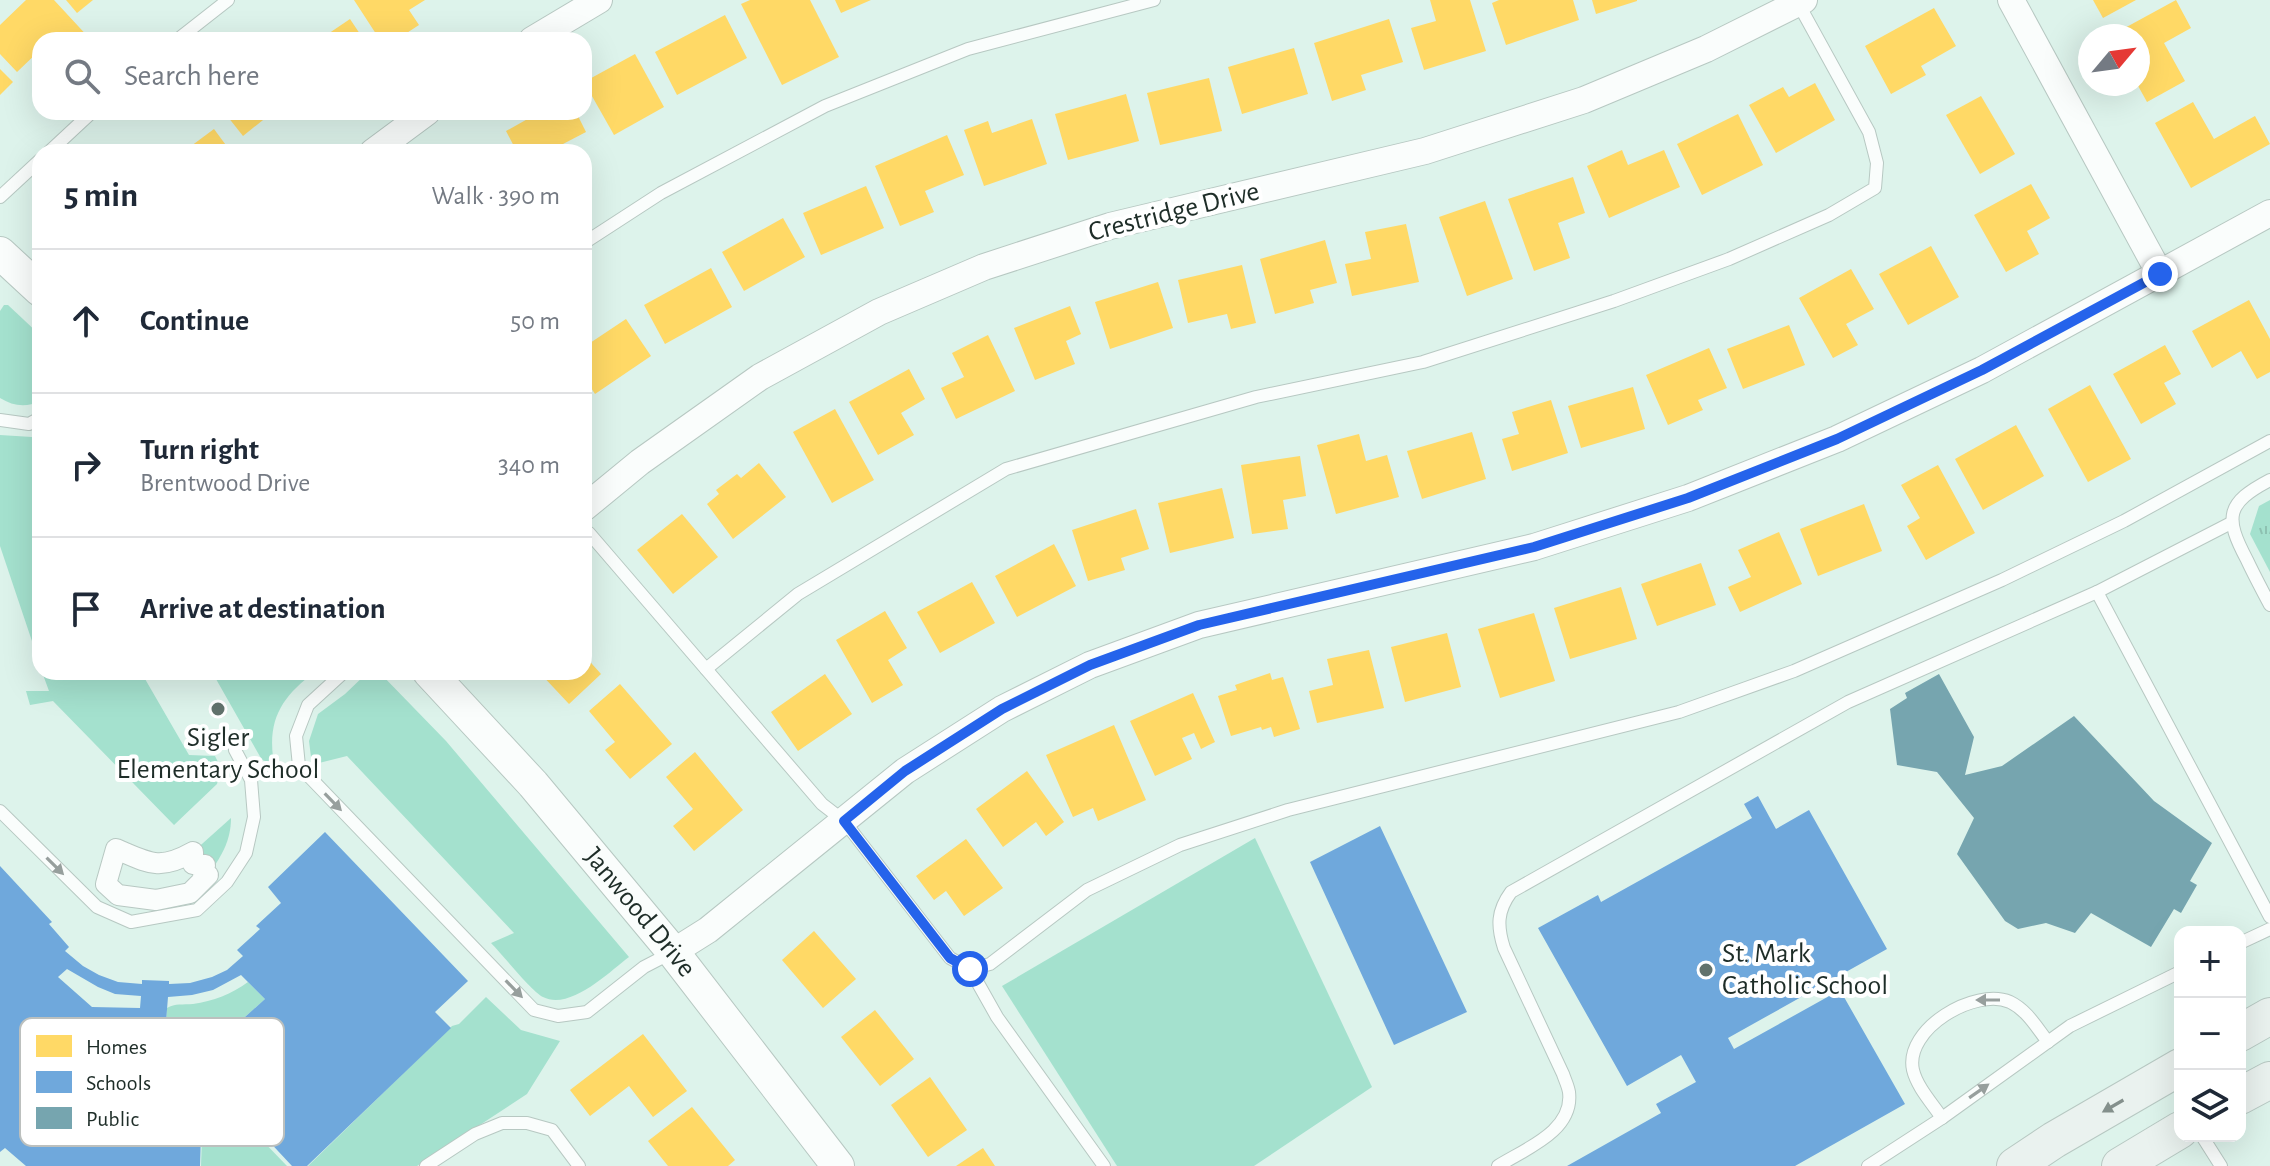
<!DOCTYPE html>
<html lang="en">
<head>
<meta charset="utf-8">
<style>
	:root { --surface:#fff; --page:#f2f2f3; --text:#1f2937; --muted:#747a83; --line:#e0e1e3 }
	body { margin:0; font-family:"Alegreya Sans",sans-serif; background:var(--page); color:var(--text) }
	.controls { position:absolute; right:24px; bottom:24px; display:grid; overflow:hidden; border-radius:16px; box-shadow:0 8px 32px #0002 }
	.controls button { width:72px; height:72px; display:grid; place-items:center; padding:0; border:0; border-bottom:2px solid var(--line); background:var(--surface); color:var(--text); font:40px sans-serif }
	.compass { position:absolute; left:2078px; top:24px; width:72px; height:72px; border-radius:50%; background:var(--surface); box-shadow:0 8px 32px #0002; rotate:61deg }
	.stop { position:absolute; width:24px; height:24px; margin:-18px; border:6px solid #2563eb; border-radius:50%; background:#fff }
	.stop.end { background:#2563eb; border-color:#fff; box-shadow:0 2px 8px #0008 }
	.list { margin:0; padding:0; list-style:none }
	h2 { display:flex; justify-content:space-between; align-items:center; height:104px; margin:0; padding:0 32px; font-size:34px }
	h2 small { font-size:26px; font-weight:400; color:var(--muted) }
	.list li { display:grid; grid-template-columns:52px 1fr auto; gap:24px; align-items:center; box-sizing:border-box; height:144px; padding:0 32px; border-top:2px solid var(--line) }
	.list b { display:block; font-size:30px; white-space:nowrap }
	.list p { margin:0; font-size:26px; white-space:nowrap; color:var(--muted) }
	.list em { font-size:26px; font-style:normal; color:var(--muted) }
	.icon { flex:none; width:44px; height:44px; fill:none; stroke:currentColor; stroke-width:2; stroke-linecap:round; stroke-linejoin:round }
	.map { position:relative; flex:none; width:2270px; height:1166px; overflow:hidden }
	.search { position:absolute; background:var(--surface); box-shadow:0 8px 32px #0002; left:32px; top:32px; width:560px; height:88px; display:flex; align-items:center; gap:20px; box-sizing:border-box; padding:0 28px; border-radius:24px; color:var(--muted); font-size:30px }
	.panel { position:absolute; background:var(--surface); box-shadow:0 8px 32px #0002; left:32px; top:144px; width:560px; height:536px; border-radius:24px }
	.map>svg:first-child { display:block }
	.green { fill:#a4e1ce }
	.park { fill:url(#park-tufts) }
	.homes { fill:#ffd966 }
	.schools { fill:#6fa8dc; fill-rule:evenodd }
	.public { fill:#76a5af }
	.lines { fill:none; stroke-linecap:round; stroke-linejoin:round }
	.service-casing { stroke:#b7c8c2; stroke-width:14 }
	.pedestrian-casing { stroke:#b7c8c2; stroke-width:22 }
	.minor-casing { stroke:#b7c8c2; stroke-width:28 }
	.tertiary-casing { stroke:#b7c8c2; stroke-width:34 }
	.secondary-casing { stroke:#b7c8c2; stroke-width:38 }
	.service { stroke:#fafdfc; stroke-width:12 }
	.pedestrian { stroke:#fafdfc; stroke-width:20 }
	.minor { stroke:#fafdfc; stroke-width:26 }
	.tertiary { stroke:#fafdfc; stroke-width:32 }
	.secondary { stroke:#eaf2ef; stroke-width:36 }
	.oneway { fill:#979f9d }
	.oneway2 { fill:#84908c }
	.route { stroke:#2563eb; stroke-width:10 }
	.poi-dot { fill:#61726c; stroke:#fff; stroke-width:3 }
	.labels { text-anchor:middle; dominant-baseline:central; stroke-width:8; stroke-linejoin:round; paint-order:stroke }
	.street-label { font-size:28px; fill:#1e2d28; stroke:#fff }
	.poi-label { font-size:28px; fill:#1e2d28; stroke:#fff }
	.key { fill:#fff; stroke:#bcc0be; stroke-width:2 }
	.key-label { font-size:22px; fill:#1e2d28 }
</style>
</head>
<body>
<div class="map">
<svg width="2270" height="1166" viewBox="0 0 2270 1166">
	<defs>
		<pattern id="park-tufts" width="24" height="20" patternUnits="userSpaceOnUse" patternTransform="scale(2)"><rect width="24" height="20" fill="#a4e1ce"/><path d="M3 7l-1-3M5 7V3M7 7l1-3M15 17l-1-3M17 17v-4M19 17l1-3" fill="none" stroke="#8dc1b1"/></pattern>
	</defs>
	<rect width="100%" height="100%" fill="#ddf3eb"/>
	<!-- green -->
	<g class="green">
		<path d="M4 305H8L40 335V401C26 408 13 406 0 398V311Z"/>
		<polygon points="0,435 32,437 40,435 40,665 0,546"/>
		<polygon points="42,672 141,672 189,755 215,756 221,768 217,784 174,825 53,701 30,705 26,691 49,691"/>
		<path d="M212 672H315C284 695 268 717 273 757L268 762 262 760Z"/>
		<path d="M368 672H379L446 741 629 957C609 972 570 1011 543 997 531 991 503 955 491 943L514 933 347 756 319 763 311 757 309 741 318 714 345 694Z"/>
		<path d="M231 818C231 841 221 857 208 875L193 852Z"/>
		<polygon points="1255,838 1372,1087 1254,1166 1117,1166 1002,986"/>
		<path d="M248 982 265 999 235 1026 166 1022 167 1008C175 1003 183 1005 193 1004 213 1001 232 994 248 982Z"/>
		<polygon points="486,997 521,1030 560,1041 527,1094 417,1166 308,1166 452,1026 459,1024"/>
		<polygon points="202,1137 259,1137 287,1166 201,1166"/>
	</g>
	<!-- park -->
	<polygon class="park" points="2270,500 2270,572 2250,534 2259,506"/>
	<!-- homes -->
	<g class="homes">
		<polygon points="26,0 54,0 91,40 40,40 40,50 17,72 0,54 0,25"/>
		<polygon points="66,0 93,0 77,13"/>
		<polygon points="354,0 425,0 409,10 419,25 396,40 380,40"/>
		<polygon points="750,0 810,0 839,57 782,85 741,4"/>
		<polygon points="835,0 871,0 841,13"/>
		<polygon points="1430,0 1470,0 1486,51 1424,70 1411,28 1436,21"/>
		<polygon points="1499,0 1573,0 1579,20 1506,45 1492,3"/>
		<polygon points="1592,0 1637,0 1637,1 1596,14"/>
		<polygon points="2093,0 2136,0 2103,18"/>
		<polygon points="2176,0 2191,28 2164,43 2185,81 2147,102 2137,84 2138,36 2110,36"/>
		<polygon points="1934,8 1956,46 1921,66 1926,75 1891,94 1865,46"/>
		<polygon points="725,15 747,58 677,95 655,52"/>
		<polygon points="350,19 364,40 319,40"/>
		<polygon points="1389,19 1403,62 1361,75 1366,90 1332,101 1314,43"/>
		<polygon points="1294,48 1308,94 1242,114 1228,67"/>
		<polygon points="635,54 664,107 614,135 584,82"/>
		<polygon points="0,69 13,82 0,95"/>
		<polygon points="1209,78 1222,131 1160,145 1147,93"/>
		<polygon points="1815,83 1835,120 1776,153 1749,105 1783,87 1789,97"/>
		<polygon points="1126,94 1139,141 1068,160 1055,114"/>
		<polygon points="1981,96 2015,154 1980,174 1946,115"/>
		<polygon points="2193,102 2214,139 2255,116 2270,144 2191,188 2155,123"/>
		<polygon points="224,112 273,112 243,136"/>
		<polygon points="540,112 576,112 586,132 563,144 568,152 517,152 506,131"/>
		<polygon points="1738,114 1763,165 1702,195 1677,144"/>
		<polygon points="1032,119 1047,164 984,186 964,130 988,121 992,133"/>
		<polygon points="214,129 231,152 183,152"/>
		<polygon points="947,135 964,175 925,191 934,212 900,226 875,166"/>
		<polygon points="1622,150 1628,165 1664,150 1680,187 1609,218 1587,166"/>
		<polygon points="1573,177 1585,213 1558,223 1570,258 1534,271 1508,199"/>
		<polygon points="2031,184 2050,218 2027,231 2039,254 2006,272 1974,215"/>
		<polygon points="866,186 884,228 821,255 803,213"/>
		<polygon points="1485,201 1513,279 1467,296 1439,217"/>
		<polygon points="783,218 805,257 744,291 722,252"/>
		<polygon points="1406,224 1419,282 1352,296 1345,264 1371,259 1365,232"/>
		<polygon points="1325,240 1337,283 1310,290 1314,303 1275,314 1260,259"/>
		<polygon points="1931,246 1959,297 1908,325 1879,274"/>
		<polygon points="1242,265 1256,323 1231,329 1227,314 1188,323 1178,280"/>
		<polygon points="711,268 732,307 665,344 644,305"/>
		<polygon points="1851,269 1874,309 1846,324 1858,345 1833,358 1799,298"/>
		<polygon points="1158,282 1173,328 1110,349 1095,302"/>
		<polygon points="2249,300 2270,339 2270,372 2257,379 2241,351 2212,368 2192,331"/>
		<polygon points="1070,306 1081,334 1066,341 1075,364 1035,380 1014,328"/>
		<polygon points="626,319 651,356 595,394 584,377 584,347"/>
		<polygon points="1789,325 1805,365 1743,389 1727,349"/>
		<polygon points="988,335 1015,391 956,419 941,388 964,377 952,353"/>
		<polygon points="2165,345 2181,374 2164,383 2176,404 2141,424 2113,374"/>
		<polygon points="1709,348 1727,388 1698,400 1703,410 1668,425 1646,375"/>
		<polygon points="909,369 925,399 901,413 914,435 878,455 849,402"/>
		<polygon points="2090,385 2131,459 2088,482 2048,409"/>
		<polygon points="1633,387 1645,429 1581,448 1568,406"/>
		<polygon points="1551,400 1568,453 1512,471 1502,439 1519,434 1512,412"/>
		<polygon points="835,409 874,480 832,503 793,432"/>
		<polygon points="2016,425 2044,476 1983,510 1955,459"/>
		<polygon points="1472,432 1486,479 1422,499 1407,451"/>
		<polygon points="1359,434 1366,461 1387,455 1399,497 1336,514 1317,445"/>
		<polygon points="1300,456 1306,496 1283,500 1288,529 1252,534 1241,465"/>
		<polygon points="759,463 786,497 733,539 707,504 719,494 716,490 737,474 741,478"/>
		<polygon points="1938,465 1975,533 1926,560 1907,526 1920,518 1901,485"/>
		<polygon points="1222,488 1234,538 1170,553 1158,503"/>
		<polygon points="1864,504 1882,551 1818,576 1800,529"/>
		<polygon points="1136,509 1149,549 1121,558 1125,570 1088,581 1072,530"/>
		<polygon points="682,514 718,557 673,594 637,550"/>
		<polygon points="1779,532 1802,584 1740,612 1728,587 1751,577 1738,550"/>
		<polygon points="1054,544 1076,586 1017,617 995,576"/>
		<polygon points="1701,563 1716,605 1657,626 1641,584"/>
		<polygon points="972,582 995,623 940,653 917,612"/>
		<polygon points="1621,587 1637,639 1570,659 1554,608"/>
		<polygon points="885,611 907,648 888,660 903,685 872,703 836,640"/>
		<polygon points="1534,613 1555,681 1500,698 1478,629"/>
		<polygon points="1447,633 1461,687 1405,702 1391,647"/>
		<polygon points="1369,650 1384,708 1317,723 1309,691 1333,685 1327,659"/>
		<polygon points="584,655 601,674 569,704 539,672 584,672"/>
		<polygon points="1270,673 1272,680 1283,677 1300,729 1274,737 1271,727 1262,730 1261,727 1231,736 1218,696 1237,690 1235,685"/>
		<polygon points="825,674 852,714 798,751 771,712"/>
		<polygon points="620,684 672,744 630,779 605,750 615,742 589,711"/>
		<polygon points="1193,693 1215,742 1201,749 1194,733 1182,738 1192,759 1155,776 1130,721"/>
		<polygon points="1114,725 1146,800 1098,821 1093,808 1073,817 1046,755"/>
		<polygon points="695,752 743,810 694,851 673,826 693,809 666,777"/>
		<polygon points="1027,771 1064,822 1046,836 1036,822 1003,847 976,809"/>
		<polygon points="966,839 1003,888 964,916 946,891 934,900 916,876"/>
		<polygon points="814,931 856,979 823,1008 782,960"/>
		<polygon points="875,1010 914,1059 880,1086 841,1037"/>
		<polygon points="643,1034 687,1091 653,1117 629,1086 590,1116 570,1090"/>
		<polygon points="930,1077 967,1130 928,1157 891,1105"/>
		<polygon points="692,1107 735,1160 728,1166 668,1166 648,1141"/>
		<polygon points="983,1148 995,1166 956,1166"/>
	</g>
	<!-- schools -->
	<g class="schools">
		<polygon points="1758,796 1776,829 1809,810 1887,949 1728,1038 1734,1049 1840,990 1905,1104 1795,1166 1567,1166 1661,1113 1656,1104 1696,1082 1681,1055 1627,1086 1538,928 1598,895 1601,902 1752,818 1744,804"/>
		<polygon points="1380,826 1467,1012 1394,1045 1310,862"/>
		<path d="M325 832 468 981 435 1012 451 1028 307 1166H292L264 1136 201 1134 200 1166H26L5 1148 0 1152V866L52 922 49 924 69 947 65 951 83 966 99 975 118 982 142 984V980L169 981V984L190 983 212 977 227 970 243 956 237 950 260 929 256 926 281 903 268 887ZM67 969 98 987 115 994 141 996 140 1008 92 1007 58 977ZM241 975 265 999 235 1026 166 1022 168 997 192 995 213 990Z"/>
	</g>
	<!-- public -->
	<polygon class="public" points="1939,674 1974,737 1965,775 2002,766 2074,716 2154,801 2212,843 2190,881 2197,885 2181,913 2174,909 2151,947 2091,913 2075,933 2046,923 2018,929 2005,921 1957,854 1974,818 1937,772 1897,765 1890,709 1907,698 1905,693"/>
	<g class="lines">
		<defs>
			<g id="service">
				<polyline points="177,40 228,0"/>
				<polyline points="49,152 92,112"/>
				<polyline points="0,197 40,160"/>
				<polyline points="584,243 661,193 825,106 968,49 1154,0"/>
				<polyline points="0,420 29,424 40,418"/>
				<path d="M2270 480C2226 503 2224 517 2247 560 2254 575 2262 590 2270 605"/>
				<polyline points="2231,523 2097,592 2270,917"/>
				<polyline points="584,530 589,533 822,804 844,821 950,958 970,969 990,964 1087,890 1180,845 1288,810 1679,712 1794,671 2002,580 2124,521 2270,441"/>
				<polyline points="706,669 798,594 1006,469 1256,397 1423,362 1614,301 1729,259 1829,215 1875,188 1877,163 1869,132 1798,3"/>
				<polyline points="344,672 308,705 296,736 299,766 534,1010 558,1016 587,1012 644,967 671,953"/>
				<polyline points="0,811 97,907 131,922 197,910 227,882 246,853 254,817 251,780 235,750"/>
				<polyline points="2240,943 2270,929"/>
				<polyline points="970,969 997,1017 1104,1166"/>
				<path d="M1942 1118C1932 1103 1917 1087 1913 1070 1904 1029 1975 987 2010 1002 2027 1010 2037 1028 2048 1042"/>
				<polyline points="2202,1136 2221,1166"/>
				<polyline points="426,1166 475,1134 502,1123 527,1123 552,1130 579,1166"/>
				<path d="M1498 1166C1525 1149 1574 1131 1569 1092 1568 1086 1565 1080 1563 1074L1504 948C1497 926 1497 911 1511 892L1848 702 2097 592"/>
				<polyline points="1868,1166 1942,1118 2070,1026 2180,972"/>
			</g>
			<path id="pedestrian" d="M116 849C149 863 159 871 193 852V864L205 865 203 874 208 875 190 893 156 900 118 895 106 884Z"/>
			<g id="minor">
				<polyline points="2011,0 2160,274"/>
				<polyline points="532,40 599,0"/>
				<polyline points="373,152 427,112"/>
				<polyline points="584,508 640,462 760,377 879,312 984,267 1110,226 1425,151 1584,100 1706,49 1804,0"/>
				<polyline points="673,952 708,930 905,771 1002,709 1090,665 1199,625 1534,547 1688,498 1837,439 1982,370 2270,213"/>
			</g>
			<g id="tertiary">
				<polyline points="0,253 40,290"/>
				<path id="s1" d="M429 672 533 784 673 952 838 1166"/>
			</g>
			<g id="secondary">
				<polyline points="2240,1033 2270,1016"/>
				<polyline points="2240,1096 2270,1080"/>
				<polyline points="2015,1166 2054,1140 2180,1067"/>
				<polyline points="2120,1166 2180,1130"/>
			</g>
		</defs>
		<!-- service casing -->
		<use href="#service" class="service-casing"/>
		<!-- pedestrian casing -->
		<use href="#pedestrian" class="pedestrian-casing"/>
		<!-- minor casing -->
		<use href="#minor" class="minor-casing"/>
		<!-- tertiary casing -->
		<use href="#tertiary" class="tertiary-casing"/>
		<!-- secondary casing -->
		<use href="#secondary" class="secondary-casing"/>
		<!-- service -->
		<use href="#service" class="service"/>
		<!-- pedestrian -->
		<use href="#pedestrian" class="pedestrian"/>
		<!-- minor -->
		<use href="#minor" class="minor"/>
		<!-- tertiary -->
		<use href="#tertiary" class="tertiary"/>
		<!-- secondary -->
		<use href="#secondary" class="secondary"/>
	</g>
	<!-- one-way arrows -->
	<defs><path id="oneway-solid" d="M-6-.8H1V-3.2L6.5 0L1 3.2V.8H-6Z" transform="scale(2)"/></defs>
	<g class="oneway">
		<use href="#oneway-solid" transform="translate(333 802) rotate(46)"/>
		<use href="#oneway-solid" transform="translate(55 866) rotate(45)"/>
		<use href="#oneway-solid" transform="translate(514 989) rotate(46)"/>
		<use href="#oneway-solid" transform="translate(1988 1000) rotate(180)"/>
		<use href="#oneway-solid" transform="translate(1979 1091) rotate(-35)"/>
	</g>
	<use class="oneway2" href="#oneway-solid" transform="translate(2113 1106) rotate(150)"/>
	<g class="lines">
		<!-- route -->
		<polyline class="route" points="970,969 950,958 844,821 905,771 1002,709 1090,665 1199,625 1534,547 1688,498 1837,439 1982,370 2160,274"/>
	</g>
	<!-- markers -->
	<g class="poi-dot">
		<circle cx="218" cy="709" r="8"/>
		<circle cx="1706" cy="970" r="8"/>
	</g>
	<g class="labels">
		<!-- street labels -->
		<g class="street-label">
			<text transform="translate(1174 212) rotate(-14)">Crestridge Drive</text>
			<text stroke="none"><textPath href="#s1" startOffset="320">Janwood Drive</textPath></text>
		</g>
		<!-- poi labels -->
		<g class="poi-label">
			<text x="218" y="738">Sigler<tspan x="218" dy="32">Elementary School</tspan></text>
			<text x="1722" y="954" text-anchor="start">St. Mark<tspan x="1722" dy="32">Catholic School</tspan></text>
		</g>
	</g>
	<!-- legend -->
	<rect x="20" y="1018" width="264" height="128" rx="12" class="key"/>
	<rect x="36" y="1035" width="36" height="22" fill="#ffd966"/>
	<rect x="36" y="1071" width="36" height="22" fill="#6fa8dc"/>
	<rect x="36" y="1107" width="36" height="22" fill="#76a5af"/>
	<g class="key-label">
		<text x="86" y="1054">Homes</text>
		<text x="86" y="1090">Schools</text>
		<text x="86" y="1126">Public</text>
	</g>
</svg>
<div class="controls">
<button>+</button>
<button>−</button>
<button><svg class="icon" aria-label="layers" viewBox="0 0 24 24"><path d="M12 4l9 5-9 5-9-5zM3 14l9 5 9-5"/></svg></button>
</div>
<svg class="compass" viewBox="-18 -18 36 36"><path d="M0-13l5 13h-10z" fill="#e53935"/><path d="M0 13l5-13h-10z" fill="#747a83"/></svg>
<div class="stop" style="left:970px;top:969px"></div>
<div class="stop end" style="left:2160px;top:274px"></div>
<div class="search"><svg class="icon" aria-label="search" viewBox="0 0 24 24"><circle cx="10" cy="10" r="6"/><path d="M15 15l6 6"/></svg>Search here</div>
<section class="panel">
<h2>5 min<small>Walk · 390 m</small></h2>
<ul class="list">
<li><svg class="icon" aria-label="ahead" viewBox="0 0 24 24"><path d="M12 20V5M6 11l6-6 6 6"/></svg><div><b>Continue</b></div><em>50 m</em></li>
<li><svg class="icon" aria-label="right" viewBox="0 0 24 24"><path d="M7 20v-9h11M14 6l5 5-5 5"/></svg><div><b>Turn right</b><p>Brentwood Drive</p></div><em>340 m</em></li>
<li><svg class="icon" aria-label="arrive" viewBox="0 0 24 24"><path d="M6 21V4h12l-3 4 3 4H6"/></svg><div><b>Arrive at destination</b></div></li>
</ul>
</section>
</div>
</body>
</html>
